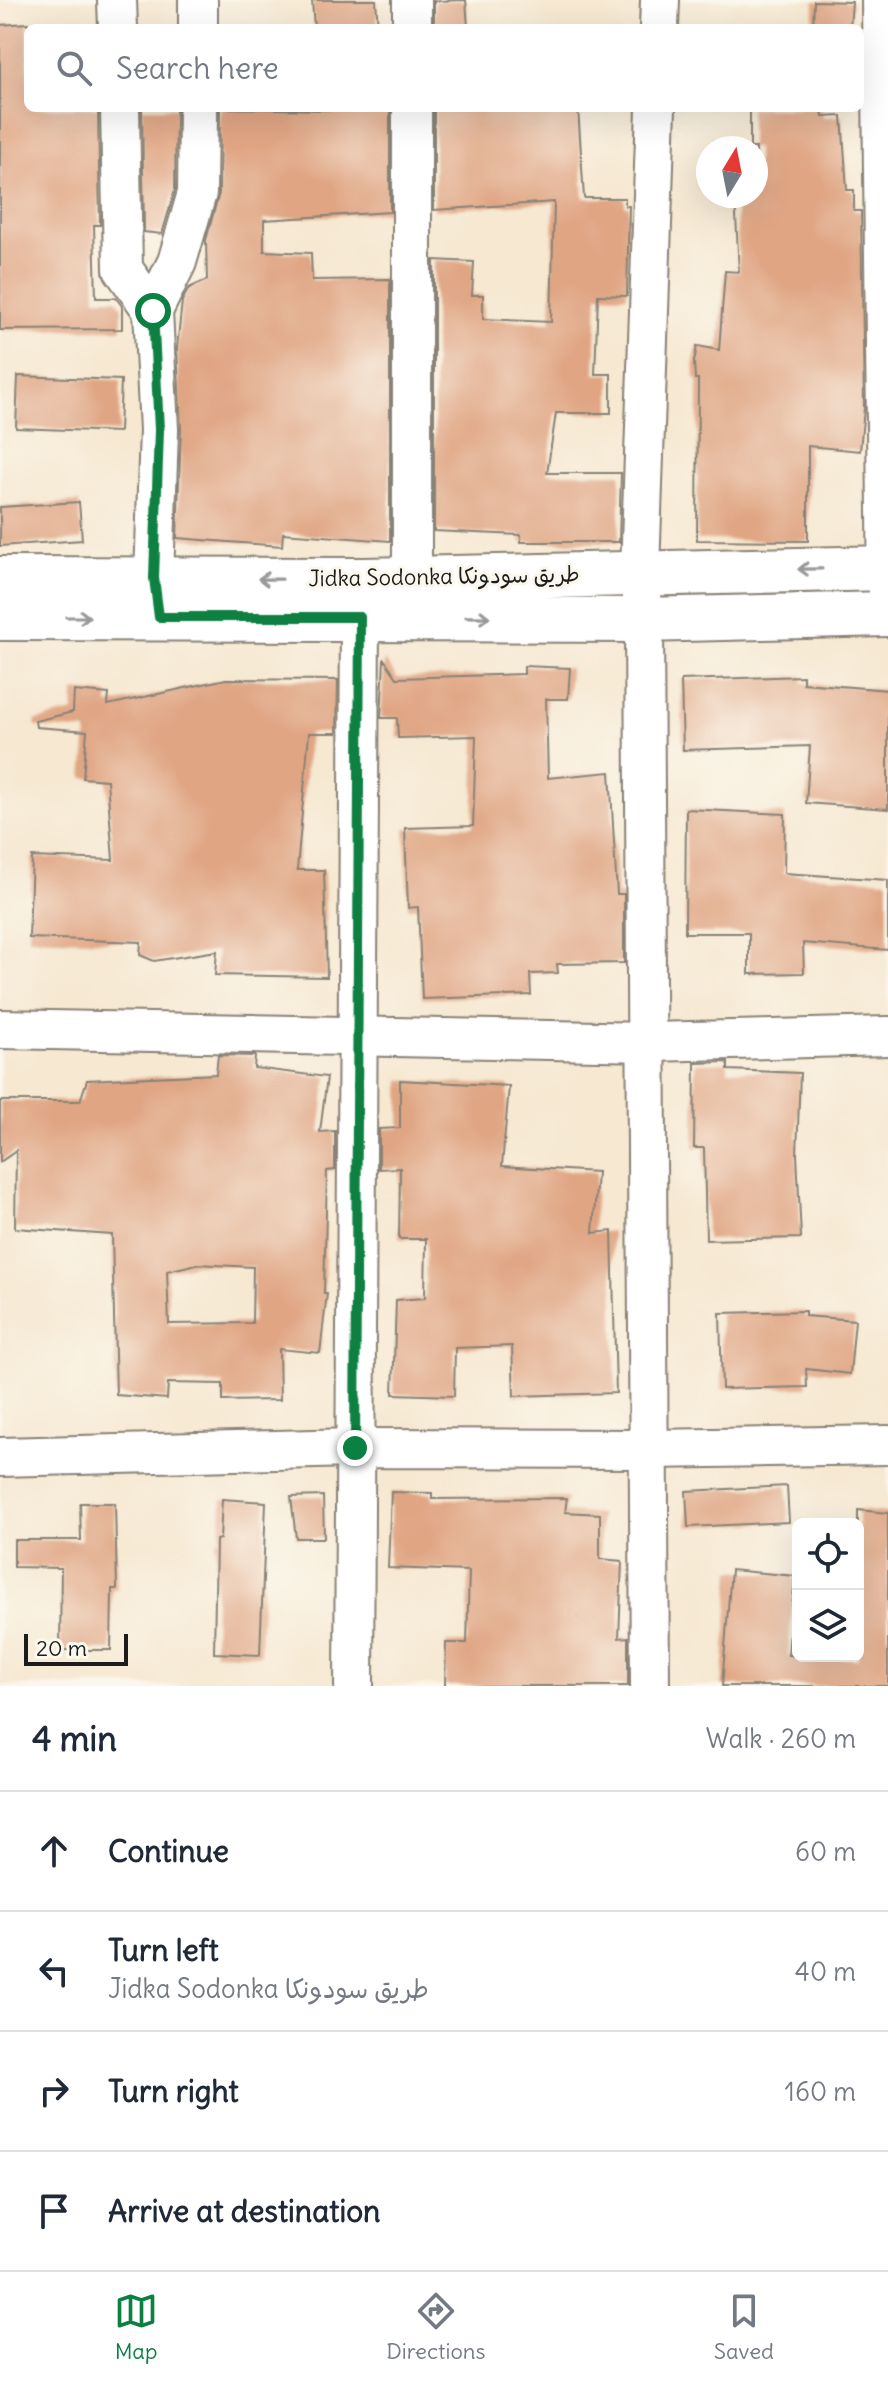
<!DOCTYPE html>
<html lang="en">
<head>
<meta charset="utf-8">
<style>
	:root { --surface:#fff; --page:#f2f2f3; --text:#1f2937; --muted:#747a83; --line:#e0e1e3; --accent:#0b8043 }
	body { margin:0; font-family:Delius,"Playpen Sans Arabic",sans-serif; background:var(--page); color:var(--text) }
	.controls { position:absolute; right:24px; bottom:24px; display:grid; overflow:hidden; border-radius:12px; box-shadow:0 8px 32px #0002 }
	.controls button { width:72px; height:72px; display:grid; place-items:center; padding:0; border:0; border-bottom:2px solid var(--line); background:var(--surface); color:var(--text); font:40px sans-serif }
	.compass { position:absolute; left:696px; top:136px; width:72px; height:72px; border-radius:50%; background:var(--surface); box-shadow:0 8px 32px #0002; rotate:10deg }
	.scale { position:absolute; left:24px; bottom:20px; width:104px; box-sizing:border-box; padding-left:8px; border:4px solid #1c1c1c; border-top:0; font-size:22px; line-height:28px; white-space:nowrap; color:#1c1c1c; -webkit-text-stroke:6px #fbf7ec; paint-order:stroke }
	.stop { position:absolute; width:24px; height:24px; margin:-18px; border:6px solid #0b8043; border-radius:50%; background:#fff }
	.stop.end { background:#0b8043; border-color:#fff; box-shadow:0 2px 8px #0008 }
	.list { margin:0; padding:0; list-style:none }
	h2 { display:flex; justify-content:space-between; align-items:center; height:104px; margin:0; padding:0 32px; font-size:34px }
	h2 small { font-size:26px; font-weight:400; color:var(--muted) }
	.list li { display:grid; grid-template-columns:52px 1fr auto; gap:24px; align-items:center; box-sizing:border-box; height:120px; padding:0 32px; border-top:2px solid var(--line) }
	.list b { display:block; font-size:30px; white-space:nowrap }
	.list p { margin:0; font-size:26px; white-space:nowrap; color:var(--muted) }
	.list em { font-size:26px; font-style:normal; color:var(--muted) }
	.icon { flex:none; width:44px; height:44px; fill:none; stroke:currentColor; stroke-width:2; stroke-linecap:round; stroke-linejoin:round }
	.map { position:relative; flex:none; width:888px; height:1686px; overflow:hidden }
	.search { position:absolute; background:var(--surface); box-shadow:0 8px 32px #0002; left:24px; right:24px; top:24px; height:88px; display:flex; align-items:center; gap:20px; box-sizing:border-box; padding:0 28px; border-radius:12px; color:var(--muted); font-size:30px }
	.sheet { height:584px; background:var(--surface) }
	nav { display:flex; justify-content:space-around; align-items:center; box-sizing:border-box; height:112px; border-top:2px solid var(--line); background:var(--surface); font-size:22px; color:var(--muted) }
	nav a { display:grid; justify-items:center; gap:4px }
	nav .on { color:var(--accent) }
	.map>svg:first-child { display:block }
	.building { fill:#e0a684; fill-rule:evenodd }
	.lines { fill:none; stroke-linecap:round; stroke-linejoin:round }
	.street-casing { stroke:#898276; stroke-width:42 }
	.secondary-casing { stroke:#898276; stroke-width:48 }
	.street { stroke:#fff; stroke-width:38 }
	.secondary { stroke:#fff; stroke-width:44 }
	.oneway { stroke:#999 }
	.route { stroke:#0b8043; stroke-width:10 }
	.labels { text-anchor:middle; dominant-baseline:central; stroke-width:6; stroke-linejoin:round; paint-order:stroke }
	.street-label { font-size:22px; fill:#1c1c1c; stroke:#fbf7ec }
</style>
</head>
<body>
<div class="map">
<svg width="888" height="1686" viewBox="0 0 888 1686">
	<rect width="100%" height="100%" fill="#fbf7ec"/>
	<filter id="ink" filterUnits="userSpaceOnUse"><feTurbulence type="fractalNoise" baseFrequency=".0125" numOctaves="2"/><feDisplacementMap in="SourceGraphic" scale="16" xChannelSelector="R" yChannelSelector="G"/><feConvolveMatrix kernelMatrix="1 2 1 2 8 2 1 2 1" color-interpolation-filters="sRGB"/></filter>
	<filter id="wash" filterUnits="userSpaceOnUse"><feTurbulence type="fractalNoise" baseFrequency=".006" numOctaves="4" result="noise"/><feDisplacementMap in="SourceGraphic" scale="32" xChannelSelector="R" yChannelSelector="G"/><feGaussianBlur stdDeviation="1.8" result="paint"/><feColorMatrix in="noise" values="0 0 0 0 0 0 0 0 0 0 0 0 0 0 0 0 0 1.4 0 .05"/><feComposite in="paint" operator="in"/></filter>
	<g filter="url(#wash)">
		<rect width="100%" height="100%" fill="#f6e8d1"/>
		<g id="blocks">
			<!-- building -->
			<g class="building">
				<polygon points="312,0 376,0 378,28 314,28"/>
				<polygon points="466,0 468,28 434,28 434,1"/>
				<polygon points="814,1 852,2 850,28 813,28"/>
				<polygon points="28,23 28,108 98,108 100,225 94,225 96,298 116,298 122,306 122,329 0,330 0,25"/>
				<polygon points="142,108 176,108 175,190 162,234 144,232"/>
				<polygon points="220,108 390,111 390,212 264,220 264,251 311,253 312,280 390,279 390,541 283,533 282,546 177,538 181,429 177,348 182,301 189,288 207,280 206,240 219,193"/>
				<polygon points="578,108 584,198 625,198 625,206 629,206 627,296 598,295 595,374 611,374 611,413 556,413 547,473 621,473 619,542 521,542 521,535 434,531 434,260 474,262 472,295 483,295 483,319 551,322 554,202 434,210 434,109"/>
				<polygon points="750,108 822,108 823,117 842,116 847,190 854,190 854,211 861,211 864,408 860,451 808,446 808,541 697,540 698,379 695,379 694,362 697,346 719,350 725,271 739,272 735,196 756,196 756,148 750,148"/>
				<polygon points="18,376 121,380 119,432 16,428"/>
				<polygon points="79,502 82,540 0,546 0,507"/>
				<polygon points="384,659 397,678 524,674 524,666 570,668 568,699 546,699 548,778 610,772 617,894 624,894 624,963 557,964 558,973 530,974 531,995 422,999 418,907 408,908 405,828 473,826 476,736 398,738 397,718 381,718"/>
				<polygon points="803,676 803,683 888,690 888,809 806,803 810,746 683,750 681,680"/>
				<polygon points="226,679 338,680 337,733 309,733 297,870 324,870 327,977 215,975 217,951 154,961 140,955 141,942 29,938 32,857 113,860 107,780 83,778 87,731 36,727 35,721 73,712 74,691 109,694 108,705"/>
				<polygon points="686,809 785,814 784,873 888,880 888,950 803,943 804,973 749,974 749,933 685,933"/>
				<path d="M218 1055 255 1056 254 1068 327 1077 320 1132 335 1131V1170L327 1171 324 1293H327L320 1353 279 1349 280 1400 223 1401V1384L168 1383 167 1399 116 1395 112 1235 15 1228 16 1151 0 1162V1101H80L87 1080 216 1074ZM197 1264 253 1267 252 1323 169 1324 167 1271Z"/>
				<polygon points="728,1062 728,1070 800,1073 797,1154 801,1238 706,1240 704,1148 694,1148 695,1063"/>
				<polygon points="400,1080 509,1086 502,1166 597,1172 593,1233 612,1231 616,1393 514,1396 512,1346 455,1348 454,1396 393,1394 396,1300 425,1298 426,1239 399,1239 400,1168 379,1169 379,1129 400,1128"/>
				<polygon points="805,1311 805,1316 855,1320 850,1374 806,1369 807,1387 722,1389 720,1313"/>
				<polygon points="787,1486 789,1522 688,1527 686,1491"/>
				<polygon points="391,1492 432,1493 432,1499 567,1498 565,1512 600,1514 600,1559 622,1561 619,1638 628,1637 628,1686 445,1686 446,1643 467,1643 469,1571 388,1568"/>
				<polygon points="323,1496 324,1538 296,1538 291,1497"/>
				<polygon points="222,1499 266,1502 260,1655 214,1653 216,1540 220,1539"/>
				<polygon points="80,1503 115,1503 117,1589 112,1589 111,1650 60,1650 61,1568 14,1567 14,1540 81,1540"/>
				<polygon points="858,1510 888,1513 888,1686 722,1686 731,1570 795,1576 788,1655 858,1659"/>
			</g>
		</g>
	</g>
	<g filter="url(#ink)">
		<use href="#blocks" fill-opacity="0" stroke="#898276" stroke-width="2"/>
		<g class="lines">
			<defs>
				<g id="street">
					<polyline points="117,0 118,28"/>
					<polyline points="412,0 412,28"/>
					<polyline points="881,0 888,597"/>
					<polyline points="198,28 198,0"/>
					<polyline points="659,28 660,0"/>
					<polyline points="120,108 123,269 153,311"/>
					<polyline points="412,108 412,577 416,609"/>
					<polyline points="158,608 154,578 159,430 153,311 177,262 197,193 198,108"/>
					<polyline points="0,1029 649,1042 888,1036"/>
					<polyline points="0,1457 355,1448 651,1449 888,1445"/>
					<polyline points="354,1686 360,617"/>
					<polyline points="650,1686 644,620 640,571 656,108"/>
				</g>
				<g id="secondary">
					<polyline points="0,579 363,580 888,568"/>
					<polyline points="0,618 644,620 888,614"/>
				</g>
			</defs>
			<!-- street casing -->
			<use href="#street" class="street-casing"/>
			<!-- secondary casing -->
			<use href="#secondary" class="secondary-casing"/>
			<!-- street -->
			<use href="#street" class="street"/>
			<!-- secondary -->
			<use href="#secondary" class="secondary"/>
		</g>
		<!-- one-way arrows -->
		<defs><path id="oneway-shaft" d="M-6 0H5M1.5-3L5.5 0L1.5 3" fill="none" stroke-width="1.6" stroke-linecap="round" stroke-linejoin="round" transform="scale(2)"/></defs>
		<g class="oneway">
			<use href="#oneway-shaft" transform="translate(810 569) rotate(179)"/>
			<use href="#oneway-shaft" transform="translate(270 579) rotate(-179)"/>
			<use href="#oneway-shaft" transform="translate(78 617)"/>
			<use href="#oneway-shaft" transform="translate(478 617) rotate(1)"/>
		</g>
	</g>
	<g class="lines" filter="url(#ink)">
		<!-- route -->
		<polyline class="route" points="153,311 159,430 154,578 159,617 360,617 355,1448"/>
	</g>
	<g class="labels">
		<!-- street labels -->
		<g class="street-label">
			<text transform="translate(444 576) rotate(-1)">Jidka Sodonka طريق سودونكا</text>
		</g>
	</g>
</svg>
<div class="controls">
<button><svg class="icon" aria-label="locate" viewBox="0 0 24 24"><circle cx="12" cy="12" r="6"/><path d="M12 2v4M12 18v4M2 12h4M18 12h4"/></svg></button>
<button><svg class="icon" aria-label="layers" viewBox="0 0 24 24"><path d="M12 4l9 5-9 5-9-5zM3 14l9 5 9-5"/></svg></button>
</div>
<svg class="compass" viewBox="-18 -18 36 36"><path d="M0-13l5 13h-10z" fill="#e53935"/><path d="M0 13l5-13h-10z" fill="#747a83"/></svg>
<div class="scale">20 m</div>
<div class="stop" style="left:153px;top:311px"></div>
<div class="stop end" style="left:355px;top:1448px"></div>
<div class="search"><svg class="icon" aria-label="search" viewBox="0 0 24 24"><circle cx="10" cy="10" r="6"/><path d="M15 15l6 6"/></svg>Search here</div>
</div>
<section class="sheet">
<h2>4 min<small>Walk · 260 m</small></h2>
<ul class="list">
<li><svg class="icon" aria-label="ahead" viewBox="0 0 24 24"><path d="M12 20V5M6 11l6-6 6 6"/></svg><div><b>Continue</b></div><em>60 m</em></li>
<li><svg class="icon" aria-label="left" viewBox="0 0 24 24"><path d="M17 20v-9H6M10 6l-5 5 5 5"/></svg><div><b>Turn left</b><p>Jidka Sodonka طريق سودونكا</p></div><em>40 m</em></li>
<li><svg class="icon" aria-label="right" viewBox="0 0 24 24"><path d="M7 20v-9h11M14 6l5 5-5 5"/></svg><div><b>Turn right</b></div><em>160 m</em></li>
<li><svg class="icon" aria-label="arrive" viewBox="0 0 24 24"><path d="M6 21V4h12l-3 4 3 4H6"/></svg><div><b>Arrive at destination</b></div></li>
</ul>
</section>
<nav>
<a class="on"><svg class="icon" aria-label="map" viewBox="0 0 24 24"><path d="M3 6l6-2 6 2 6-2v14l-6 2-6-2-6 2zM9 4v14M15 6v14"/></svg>Map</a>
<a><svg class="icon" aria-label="directions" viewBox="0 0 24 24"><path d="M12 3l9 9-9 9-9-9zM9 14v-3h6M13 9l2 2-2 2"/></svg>Directions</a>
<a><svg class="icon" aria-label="saved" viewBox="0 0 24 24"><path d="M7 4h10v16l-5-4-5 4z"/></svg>Saved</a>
</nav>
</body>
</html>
